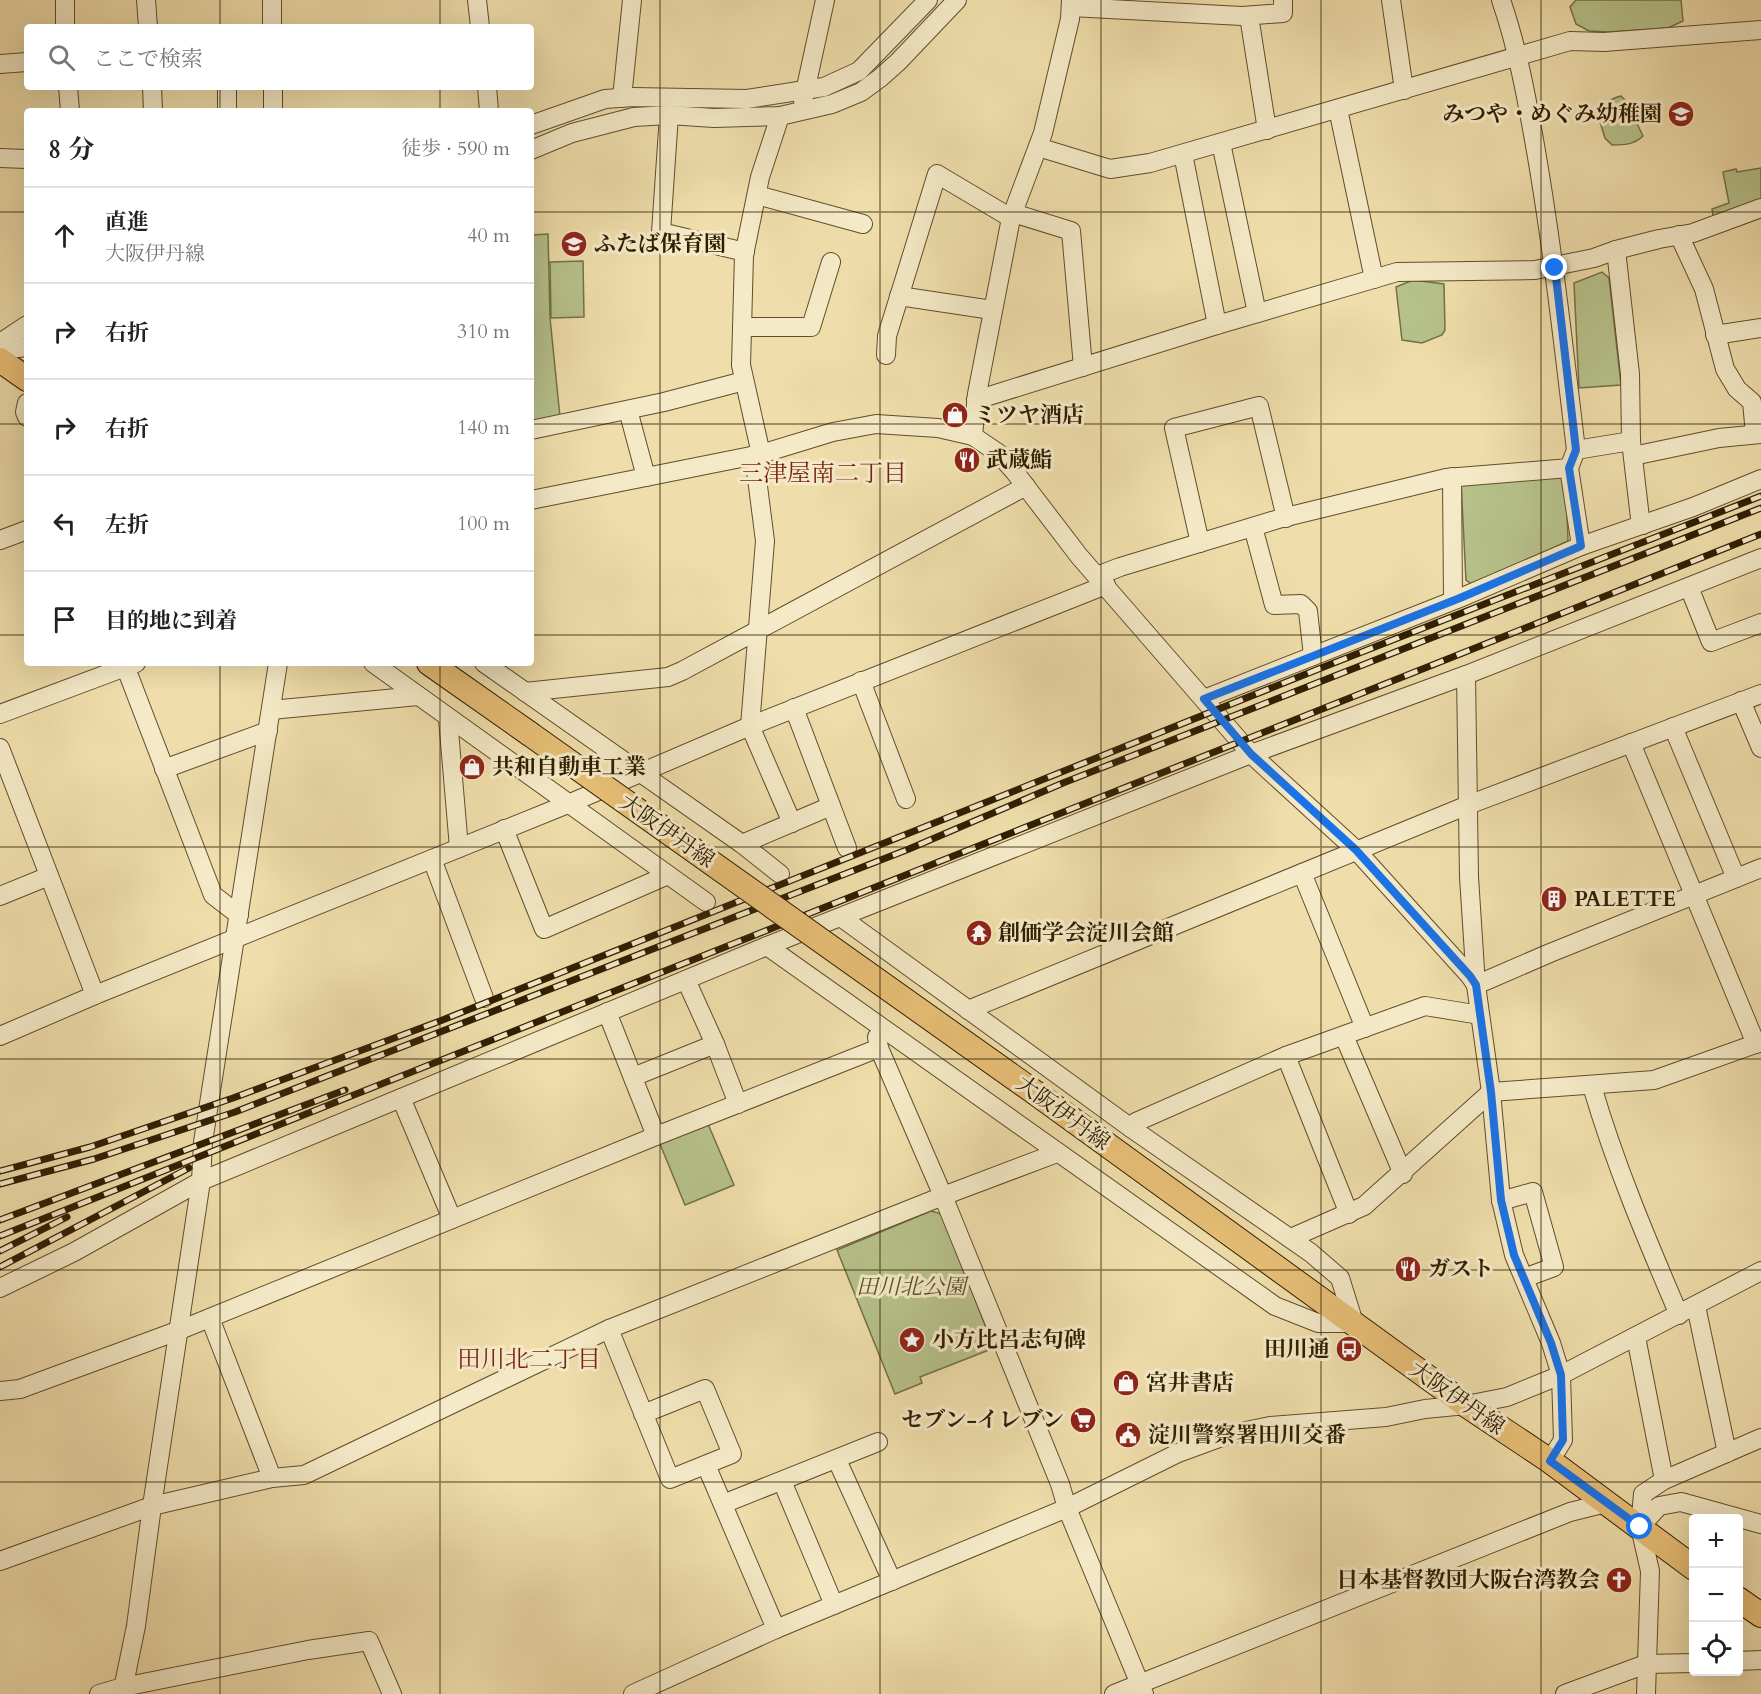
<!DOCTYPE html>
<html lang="ja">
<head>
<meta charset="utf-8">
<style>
	:root { --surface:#fff; --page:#f6f6f6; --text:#222; --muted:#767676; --line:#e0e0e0 }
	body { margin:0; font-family:Cardo,"Noto Serif JP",serif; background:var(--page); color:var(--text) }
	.controls { position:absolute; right:18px; bottom:18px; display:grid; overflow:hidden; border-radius:6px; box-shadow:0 6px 24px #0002 }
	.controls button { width:54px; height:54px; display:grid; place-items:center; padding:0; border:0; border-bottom:2px solid var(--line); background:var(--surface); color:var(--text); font:30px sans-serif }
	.stop { position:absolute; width:18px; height:18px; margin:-14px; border:4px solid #1a73e8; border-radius:50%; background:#fff }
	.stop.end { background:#1a73e8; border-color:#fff; box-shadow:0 2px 6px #0008 }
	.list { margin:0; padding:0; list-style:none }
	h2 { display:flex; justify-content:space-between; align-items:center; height:78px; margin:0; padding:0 24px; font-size:26px }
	h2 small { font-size:20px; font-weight:400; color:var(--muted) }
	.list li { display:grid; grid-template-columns:39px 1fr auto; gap:18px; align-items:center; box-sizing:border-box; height:96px; padding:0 24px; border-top:2px solid var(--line) }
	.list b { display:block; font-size:22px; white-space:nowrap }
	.list p { margin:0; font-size:20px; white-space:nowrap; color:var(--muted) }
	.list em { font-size:20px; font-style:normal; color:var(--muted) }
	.icon { flex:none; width:33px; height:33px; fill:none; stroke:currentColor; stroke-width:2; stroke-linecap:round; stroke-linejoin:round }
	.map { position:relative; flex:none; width:1761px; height:1694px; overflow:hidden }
	.search { position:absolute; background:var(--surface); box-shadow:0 6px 24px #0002; left:24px; top:24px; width:510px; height:66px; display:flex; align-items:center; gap:15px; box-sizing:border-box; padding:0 21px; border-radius:6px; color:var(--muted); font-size:22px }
	.panel { position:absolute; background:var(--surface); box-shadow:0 6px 24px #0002; left:24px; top:108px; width:510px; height:558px; border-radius:6px }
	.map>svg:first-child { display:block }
	.green { fill:#b7c28b; stroke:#747046; stroke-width:1.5 }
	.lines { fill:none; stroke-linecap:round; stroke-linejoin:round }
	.minor-casing { stroke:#604d2b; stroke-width:20 }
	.major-casing { stroke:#301d00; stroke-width:26 }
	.minor { stroke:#f5eac8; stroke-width:18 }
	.major { stroke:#e8bf76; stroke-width:24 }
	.rail-casing { stroke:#301d00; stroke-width:7 }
	.rail { stroke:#f5eac8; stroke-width:4.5; stroke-dasharray:14; stroke-linecap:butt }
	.major-bridge-casing { stroke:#301d00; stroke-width:26; stroke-linecap:butt }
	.major-bridge { stroke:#e8bf76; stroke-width:24 }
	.route { stroke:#1a73e8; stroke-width:8 }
	.grid { fill:none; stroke:#301d00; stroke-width:1.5; stroke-opacity:0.55 }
	.labels { text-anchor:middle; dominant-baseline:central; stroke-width:6; stroke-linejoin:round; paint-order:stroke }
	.poi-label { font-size:22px; font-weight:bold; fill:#301d00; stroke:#f5eac8; text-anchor:start }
	.street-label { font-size:22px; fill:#301d00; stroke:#f5eac8 }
	.park-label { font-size:22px; font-style:italic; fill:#584f2a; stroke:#f5eac8 }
	.neighbourhood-label { font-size:24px; fill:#7a1f14; stroke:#f5eac8 }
</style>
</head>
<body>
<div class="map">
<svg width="1761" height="1694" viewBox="0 0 1761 1694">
	<rect width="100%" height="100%" fill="#efdeab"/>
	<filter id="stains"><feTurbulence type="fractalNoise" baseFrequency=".00333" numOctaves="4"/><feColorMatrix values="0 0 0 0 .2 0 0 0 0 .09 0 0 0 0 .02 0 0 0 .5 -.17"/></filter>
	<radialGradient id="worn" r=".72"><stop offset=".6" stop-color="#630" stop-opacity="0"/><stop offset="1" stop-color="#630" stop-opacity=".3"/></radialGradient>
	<!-- green -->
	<g class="green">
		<polygon points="1576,0 1681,0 1683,21 1668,28 1609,32 1589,31 1576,24 1570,7"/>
		<path d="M1621 96 1626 101 1643 136C1634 145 1623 145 1612 145L1605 138 1599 119C1603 106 1608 99 1621 96Z"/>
		<polygon points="1761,168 1761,204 1714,222 1712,209 1729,203 1723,172 1736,169 1737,172"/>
		<polygon points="548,234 550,318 560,417 531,423 531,235"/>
		<polygon points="583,261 584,317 551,318 550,262"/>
		<polygon points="1602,272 1609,278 1621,385 1579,388 1574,283"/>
		<polygon points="1413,280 1444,284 1445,330 1442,335 1422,343 1402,340 1396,287"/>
		<polygon points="1559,476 1566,483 1568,541 1474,586 1466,580 1461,482"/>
		<polygon points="708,1124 734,1185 685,1205 660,1144"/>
		<polygon points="931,1211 942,1214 994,1348 920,1377 922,1383 895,1394 837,1250"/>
	</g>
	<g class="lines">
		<defs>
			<g id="minor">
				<polyline points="65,0 65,27"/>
				<polyline points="146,0 148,27"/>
				<polyline points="272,0 272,27"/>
				<polyline points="477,0 480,27"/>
				<polyline points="1071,0 1070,19 1043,133 1011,218 977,394 973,436 998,453 1014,471 1079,556 1251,754 1356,850 1470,976 1476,985"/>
				<polyline points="1391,0 1404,90"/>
				<path d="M1501 0C1518 49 1527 100 1536 151 1553 250 1564 350 1576 450"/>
				<polyline points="1071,7 1242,16 1283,13 1283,0"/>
				<polyline points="1249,16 1267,130"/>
				<polyline points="0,64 27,62"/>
				<polyline points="68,87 70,111"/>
				<polyline points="152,87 153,111"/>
				<polyline points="227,87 227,111"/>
				<polyline points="273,87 273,111"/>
				<polyline points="487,87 489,111"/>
				<polyline points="622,98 632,0"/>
				<polyline points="803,101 825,0"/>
				<polyline points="1338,109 1374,279"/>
				<polyline points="669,115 661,232 745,252"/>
				<polyline points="531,125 605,99 633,97 747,99 824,87 859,71 928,0"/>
				<polyline points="1221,143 1257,313"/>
				<polyline points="1038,147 1110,169 1150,163 1570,41 1604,42 1761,30"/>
				<polyline points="531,150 572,133 634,117 669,115 714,118 780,116 832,104 861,92 880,78 898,62 957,0"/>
				<polyline points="1183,154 1217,325"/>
				<polyline points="0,158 27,159"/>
				<polyline points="757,195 863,224"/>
				<polyline points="1013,213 1071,231 1083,367"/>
				<polyline points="1679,235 1704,289 1725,369 1737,389 1752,402 1755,434"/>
				<polyline points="1616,250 1630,374 1631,441 1640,518 1643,525"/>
				<polyline points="899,296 992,310"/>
				<polyline points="742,327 811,327 831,262"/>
				<polyline points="1715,335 1761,328"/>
				<polyline points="0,343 27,325"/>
				<polyline points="0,350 27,347"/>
				<polyline points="886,355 887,336 937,174 1011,218"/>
				<polyline points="976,400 1217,325 1397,272 1535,270 1594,258 1616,250 1659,239 1693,233 1761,208"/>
				<polyline points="27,403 25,412 27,417"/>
				<polyline points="628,410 646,477"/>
				<polyline points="531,430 664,402 744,381"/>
				<polyline points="761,454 741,365 744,255 760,177 780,116"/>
				<polyline points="754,455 765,541 750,726 792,823"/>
				<polyline points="1633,456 1719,438 1761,434"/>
				<polyline points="1569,468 1581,546"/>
				<polyline points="1452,477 1453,600"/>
				<polyline points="531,500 761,454 833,432 876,424 938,428 973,436"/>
				<polyline points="1253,527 1274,605 1301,604 1308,611 1313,656"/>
				<polyline points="0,540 27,530"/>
				<polyline points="1200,543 1174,428 1259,406 1286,518"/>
				<polyline points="1097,576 1120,567 1282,518 1446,478 1569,468 1576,450 1631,441"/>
				<polyline points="1689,587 1711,642 1761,623"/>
				<polyline points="124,663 213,895 239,915"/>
				<polyline points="373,663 706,902"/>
				<polyline points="484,663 742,844 780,874"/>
				<polyline points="1466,675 1469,877 1476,985 1491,1092 1501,1200 1514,1255 1551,1343 1561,1375 1563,1440 1550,1461"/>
				<polyline points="861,681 906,799"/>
				<polyline points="525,692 668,677 682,671 1026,486"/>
				<polyline points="1204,699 1460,598 1581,546 1693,507 1761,479"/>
				<polyline points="1741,701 1761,748"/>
				<polyline points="794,708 847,848"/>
				<polyline points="271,710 418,696"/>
				<polyline points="0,714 136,663"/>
				<polyline points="448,719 459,848"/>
				<polyline points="1673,727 1736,878"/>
				<polyline points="1631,743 1756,1044"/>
				<polyline points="0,748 95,995"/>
				<polyline points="164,769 268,731"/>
				<polyline points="504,829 544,929 668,875"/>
				<polyline points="742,844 831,806"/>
				<polyline points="432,859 484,998"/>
				<polyline points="1302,873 1365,1028"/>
				<polyline points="0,896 49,876"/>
				<polyline points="767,946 1275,1306 1318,1323 1354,1323 1340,1278 1311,1253 1131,1128 842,918"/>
				<polyline points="686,980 715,1044 738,1104"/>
				<polyline points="1476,985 1550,953 1761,868"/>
				<polyline points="968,1010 1468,805 1761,694"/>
				<polyline points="607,1012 656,1136"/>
				<polyline points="0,1036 95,995 568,804 750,726 1106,585"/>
				<polyline points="1344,1036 1403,1174"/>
				<polyline points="877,1037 879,1048 943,1196 1060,1484 1067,1508 1144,1694"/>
				<polyline points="1286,1056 1349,1214"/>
				<polyline points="633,1077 715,1044"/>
				<path d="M1592 1086C1615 1165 1647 1240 1679 1315"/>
				<polyline points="401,1098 452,1219"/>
				<polyline points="1131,1128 1136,1122 1286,1056 1425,1006 1480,1015"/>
				<polyline points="1501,1201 1533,1192 1554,1267 1524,1278"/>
				<polyline points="1291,1238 1364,1206 1491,1092 1654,1080 1761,1042"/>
				<polyline points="0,1288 74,1252 201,1181 401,1098 767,946 1251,754 1466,675 1761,558"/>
				<polyline points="1696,1306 1727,1453"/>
				<polyline points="210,1318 272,1478"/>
				<polyline points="609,1329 670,1479 732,1454 705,1389 643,1414"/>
				<polyline points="1636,1337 1664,1480"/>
				<polyline points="0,1391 20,1389 180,1330 656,1136 879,1048"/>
				<polyline points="837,1460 892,1581"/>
				<polyline points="706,1465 776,1629"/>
				<polyline points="782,1481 834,1605"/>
				<polyline points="723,1504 878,1442"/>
				<polyline points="1640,1527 1659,1506 1681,1502 1761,1524"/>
				<polyline points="0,1561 152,1506 272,1478 304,1475 609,1329 943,1196 1057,1153"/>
				<polyline points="1738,1661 1761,1660"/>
				<polyline points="99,1694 123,1687 308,1650 369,1641 392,1694"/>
				<polyline points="122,1694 136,1626 152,1506 201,1181 203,1142 278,663"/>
				<polyline points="633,1694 776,1629 1067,1508 1178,1453 1227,1435 1270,1426 1386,1417 1425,1409 1466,1405 1507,1397 1561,1375 1761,1271"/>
				<polyline points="1114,1694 1570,1512 1606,1503"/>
				<polyline points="1565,1694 1646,1664 1694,1663"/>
				<polyline points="1646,1694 1650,1571 1640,1527 1643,1494 1664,1480 1761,1438"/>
			</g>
			<g id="major">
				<polyline points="0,360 27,379"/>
				<polyline points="429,663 530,734"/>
				<polyline points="1037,1094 1466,1405 1550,1461 1694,1568"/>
				<polyline points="1738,1599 1761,1615"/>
			</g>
		</defs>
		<!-- minor casing -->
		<use href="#minor" class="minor-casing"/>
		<!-- major casing -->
		<use href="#major" class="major-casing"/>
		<!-- minor -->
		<use href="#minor" class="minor"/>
		<!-- major -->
		<use href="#major" class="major"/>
		<defs>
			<g id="rail">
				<polyline points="0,1171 90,1147 233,1098 440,1021 1321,668 1761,496"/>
				<polyline points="0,1184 94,1159 235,1112 909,849 1063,783 1761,508"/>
				<polyline points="0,1220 345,1090"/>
				<polyline points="0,1236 1761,534"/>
				<polyline points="0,1251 67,1217"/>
				<polyline points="0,1267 189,1168"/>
			</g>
		</defs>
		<!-- rail casing -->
		<use href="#rail" class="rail-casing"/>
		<!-- rail -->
		<use href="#rail" class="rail"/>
		<defs>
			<polyline id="major-bridge" points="530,734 1037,1094"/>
		</defs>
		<!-- major-bridge casing -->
		<use href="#major-bridge" class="major-bridge-casing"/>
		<!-- major-bridge -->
		<use href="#major-bridge" class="major-bridge"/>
	</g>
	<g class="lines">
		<!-- route -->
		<polyline class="route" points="1555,268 1576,450 1569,468 1581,546 1460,598 1204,699 1251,754 1356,850 1470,976 1476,985 1491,1092 1501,1200 1514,1255 1551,1343 1561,1375 1563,1440 1550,1461 1640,1527"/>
	</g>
	<!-- grid -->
	<path class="grid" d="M220 0V27M440 0V27M660 0V1694M880 0V1694M1101 0V1694M1321 0V1694M1541 0V1694M220 87V111M440 87V111M0 212H27M531 212H1761M0 424H27M531 424H1761M0 635H27M531 635H1761M220 663V1694M440 663V1694M0 847H1761M0 1059H1761M0 1270H1761M0 1482H1761"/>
	<!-- icons -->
	<defs>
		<symbol id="school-disc" viewBox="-11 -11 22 22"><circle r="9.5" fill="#8f2418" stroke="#f5eac8"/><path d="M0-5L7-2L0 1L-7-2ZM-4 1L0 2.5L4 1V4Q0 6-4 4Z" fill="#fff"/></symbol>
		<symbol id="shop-disc" viewBox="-11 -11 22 22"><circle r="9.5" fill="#8f2418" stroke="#f5eac8"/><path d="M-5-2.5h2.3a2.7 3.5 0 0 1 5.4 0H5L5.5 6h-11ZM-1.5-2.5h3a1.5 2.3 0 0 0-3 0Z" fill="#fff"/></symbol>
		<symbol id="restaurant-disc" viewBox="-11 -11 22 22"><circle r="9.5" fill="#8f2418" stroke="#f5eac8"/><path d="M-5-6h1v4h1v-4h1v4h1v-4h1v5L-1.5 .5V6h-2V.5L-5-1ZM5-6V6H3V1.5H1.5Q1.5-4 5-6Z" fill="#fff"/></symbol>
		<symbol id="building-disc" viewBox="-11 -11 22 22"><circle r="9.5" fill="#8f2418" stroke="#f5eac8"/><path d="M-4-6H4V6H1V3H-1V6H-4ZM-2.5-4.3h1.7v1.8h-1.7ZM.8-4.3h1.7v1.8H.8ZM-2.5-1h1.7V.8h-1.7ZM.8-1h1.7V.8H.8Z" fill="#fff"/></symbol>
		<symbol id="temple-disc" viewBox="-11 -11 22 22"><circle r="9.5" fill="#8f2418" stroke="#f5eac8"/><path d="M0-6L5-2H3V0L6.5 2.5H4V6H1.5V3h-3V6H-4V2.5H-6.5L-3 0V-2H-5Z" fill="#fff"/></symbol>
		<symbol id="sight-disc" viewBox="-11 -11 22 22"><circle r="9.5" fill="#8f2418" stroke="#f5eac8"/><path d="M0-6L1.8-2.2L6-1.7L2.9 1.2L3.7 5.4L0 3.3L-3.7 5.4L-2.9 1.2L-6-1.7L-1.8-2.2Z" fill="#fff"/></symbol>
		<symbol id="bus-disc" viewBox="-11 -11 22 22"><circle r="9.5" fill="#8f2418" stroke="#f5eac8"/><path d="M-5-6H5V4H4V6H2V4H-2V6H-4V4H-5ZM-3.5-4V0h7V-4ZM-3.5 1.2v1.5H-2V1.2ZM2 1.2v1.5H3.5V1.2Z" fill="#fff"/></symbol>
		<symbol id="supermarket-disc" viewBox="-11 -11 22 22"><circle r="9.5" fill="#8f2418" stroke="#f5eac8"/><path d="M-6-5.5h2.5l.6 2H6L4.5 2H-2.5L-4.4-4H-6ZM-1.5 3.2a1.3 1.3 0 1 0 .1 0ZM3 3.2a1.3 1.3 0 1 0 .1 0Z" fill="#fff"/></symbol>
		<symbol id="civic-disc" viewBox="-11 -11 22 22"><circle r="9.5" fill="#8f2418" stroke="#f5eac8"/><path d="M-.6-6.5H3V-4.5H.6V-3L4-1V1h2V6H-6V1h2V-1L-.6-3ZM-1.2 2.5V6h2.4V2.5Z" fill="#fff"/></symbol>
		<symbol id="church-disc" viewBox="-11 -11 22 22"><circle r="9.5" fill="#8f2418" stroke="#f5eac8"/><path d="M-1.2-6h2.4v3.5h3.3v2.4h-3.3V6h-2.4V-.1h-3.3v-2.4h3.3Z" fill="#fff"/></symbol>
	</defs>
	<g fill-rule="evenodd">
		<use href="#school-disc" x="1666" y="99" width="30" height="30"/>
		<use href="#school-disc" x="559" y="229" width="30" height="30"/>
		<use href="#shop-disc" x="940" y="400" width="30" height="30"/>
		<use href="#restaurant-disc" x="952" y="445" width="30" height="30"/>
		<use href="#shop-disc" x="457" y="752" width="30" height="30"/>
		<use href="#building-disc" x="1539" y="884" width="30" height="30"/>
		<use href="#temple-disc" x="964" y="918" width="30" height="30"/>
		<use href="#restaurant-disc" x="1393" y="1254" width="30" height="30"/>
		<use href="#sight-disc" x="897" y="1325" width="30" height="30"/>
		<use href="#bus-disc" x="1334" y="1334" width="30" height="30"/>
		<use href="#shop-disc" x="1111" y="1368" width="30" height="30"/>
		<use href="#supermarket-disc" x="1068" y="1405" width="30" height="30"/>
		<use href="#civic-disc" x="1113" y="1420" width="30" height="30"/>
		<use href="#church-disc" x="1604" y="1565" width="30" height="30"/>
	</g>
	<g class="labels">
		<!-- poi labels -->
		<g class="poi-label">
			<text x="1662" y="114" text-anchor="end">みつや・めぐみ幼稚園</text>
			<text x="594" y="244">ふたば保育園</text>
			<text x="974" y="415">ミツヤ酒店</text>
			<text x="986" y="460">武蔵鮨</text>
			<text x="492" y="767">共和自動車工業</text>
			<text x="1574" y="899">PALETTE</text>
			<text x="998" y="933">創価学会淀川会館</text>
			<text x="1428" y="1269">ガスト</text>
			<text x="932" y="1340">小方比呂志句碑</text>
			<text x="1330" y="1349" text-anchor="end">田川通</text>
			<text x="1146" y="1383">宮井書店</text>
			<text x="1064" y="1420" text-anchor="end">セブン-イレブン</text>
			<text x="1148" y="1435">淀川警察署田川交番</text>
			<text x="1600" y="1580" text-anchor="end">日本基督教団大阪台湾教会</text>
		</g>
		<!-- street labels -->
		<g class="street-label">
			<text transform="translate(667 831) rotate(35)">大阪伊丹線</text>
			<text transform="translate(1063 1113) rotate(36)">大阪伊丹線</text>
			<text transform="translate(1457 1398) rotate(35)">大阪伊丹線</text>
		</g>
		<!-- park labels -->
		<g class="park-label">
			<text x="911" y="1287">田川北公園</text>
		</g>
		<!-- neighbourhood labels -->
		<g class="neighbourhood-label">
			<text x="823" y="473">三津屋南二丁目</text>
			<text x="529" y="1359">田川北二丁目</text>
		</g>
	</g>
	<rect width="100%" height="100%" filter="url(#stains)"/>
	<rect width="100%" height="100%" fill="url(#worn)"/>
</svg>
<div class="controls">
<button>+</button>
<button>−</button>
<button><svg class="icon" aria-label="locate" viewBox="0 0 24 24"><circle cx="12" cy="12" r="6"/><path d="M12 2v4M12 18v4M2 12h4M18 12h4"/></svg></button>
</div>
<div class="stop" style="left:1640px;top:1527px"></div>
<div class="stop end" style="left:1555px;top:268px"></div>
<div class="search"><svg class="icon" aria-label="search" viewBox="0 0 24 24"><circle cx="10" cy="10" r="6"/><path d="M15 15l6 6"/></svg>ここで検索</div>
<section class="panel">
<h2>8 分<small>徒歩 · 590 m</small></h2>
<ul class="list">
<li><svg class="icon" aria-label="ahead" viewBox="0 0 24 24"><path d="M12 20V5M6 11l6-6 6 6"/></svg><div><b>直進</b><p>大阪伊丹線</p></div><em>40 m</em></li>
<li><svg class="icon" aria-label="right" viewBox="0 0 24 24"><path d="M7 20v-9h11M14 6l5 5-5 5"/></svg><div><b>右折</b></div><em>310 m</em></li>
<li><svg class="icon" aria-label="right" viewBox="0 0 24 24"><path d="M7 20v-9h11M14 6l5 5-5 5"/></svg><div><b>右折</b></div><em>140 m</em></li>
<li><svg class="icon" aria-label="left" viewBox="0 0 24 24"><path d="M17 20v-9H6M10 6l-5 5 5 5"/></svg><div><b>左折</b></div><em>100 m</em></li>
<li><svg class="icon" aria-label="arrive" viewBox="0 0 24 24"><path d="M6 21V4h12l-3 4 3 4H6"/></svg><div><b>目的地に到着</b></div></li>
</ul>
</section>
</div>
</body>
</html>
